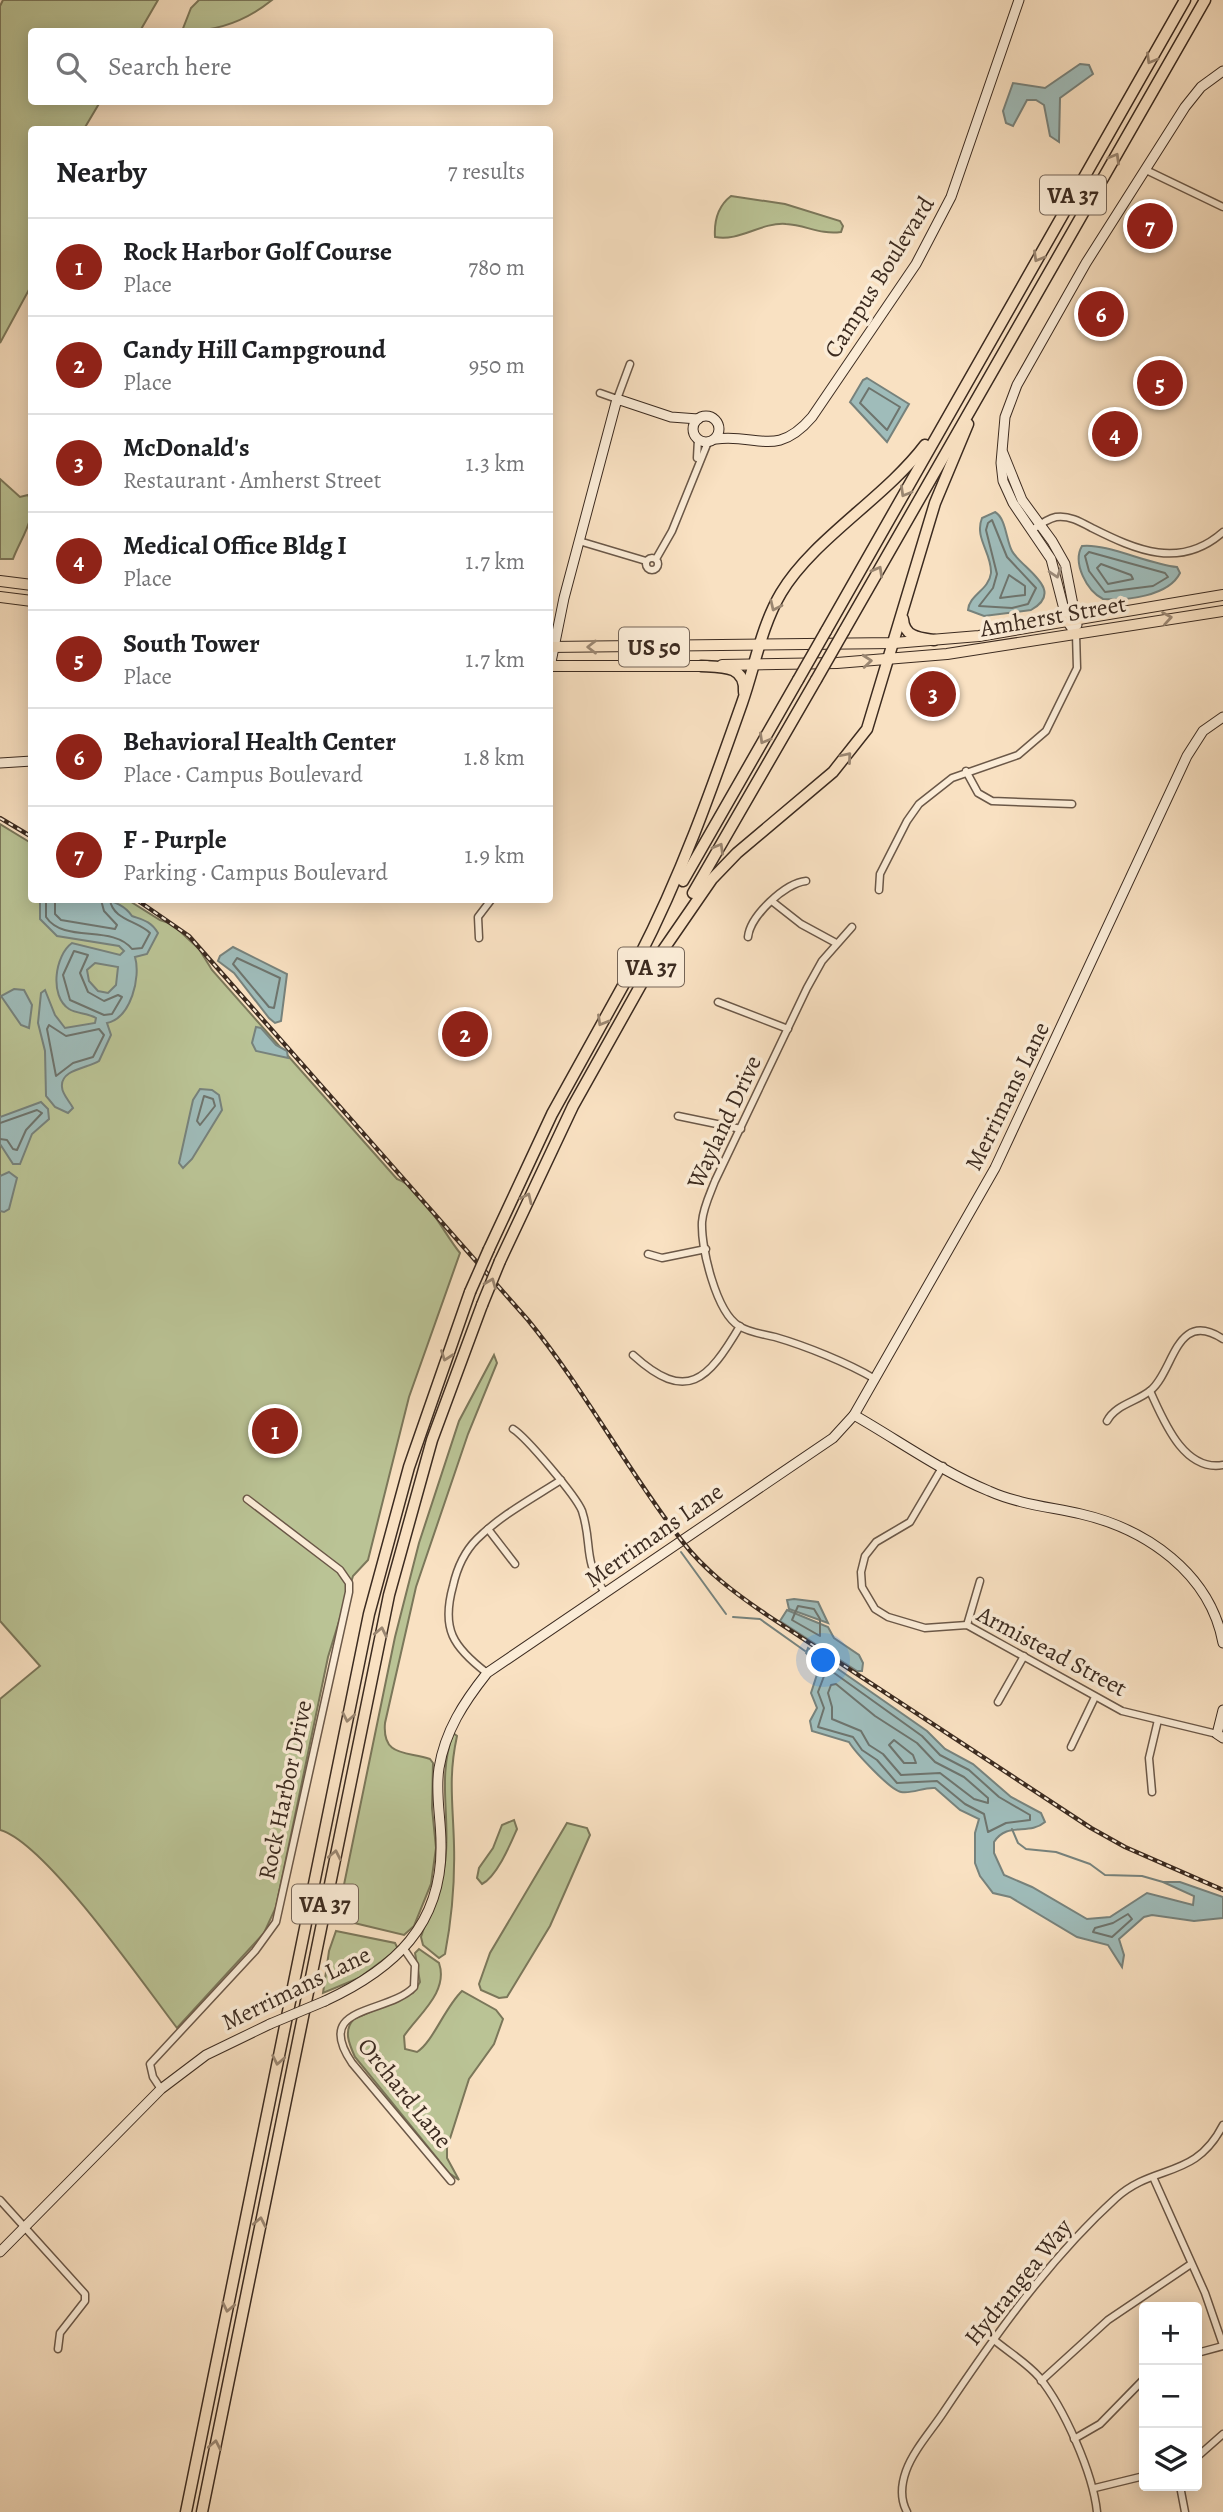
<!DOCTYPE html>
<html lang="en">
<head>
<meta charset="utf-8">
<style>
	:root { --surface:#fff; --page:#f6f6f6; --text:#202124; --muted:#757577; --line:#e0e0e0; --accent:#8f2418 }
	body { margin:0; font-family:Alegreya,serif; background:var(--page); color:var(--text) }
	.controls { position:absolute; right:21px; bottom:21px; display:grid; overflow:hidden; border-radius:7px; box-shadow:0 4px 18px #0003 }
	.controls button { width:63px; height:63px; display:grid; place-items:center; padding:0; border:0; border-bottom:2px solid var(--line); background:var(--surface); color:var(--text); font:35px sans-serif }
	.you { position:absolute; left:824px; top:1661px; width:24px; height:24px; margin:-18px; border:5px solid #fff; border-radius:50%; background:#1a73e8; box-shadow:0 0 0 10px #1a73e833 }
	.badge { display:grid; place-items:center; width:46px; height:46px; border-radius:50%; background:var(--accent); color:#fff; font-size:23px; font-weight:700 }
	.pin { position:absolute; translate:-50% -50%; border:4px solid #fff; box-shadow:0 2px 7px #0006 }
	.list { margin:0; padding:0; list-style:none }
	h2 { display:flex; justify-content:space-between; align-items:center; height:91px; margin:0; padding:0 28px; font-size:30px }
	h2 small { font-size:23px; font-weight:400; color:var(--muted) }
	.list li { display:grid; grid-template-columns:46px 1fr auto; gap:21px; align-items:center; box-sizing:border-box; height:98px; padding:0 28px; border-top:2px solid var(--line) }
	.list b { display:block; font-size:26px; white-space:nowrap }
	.list p { margin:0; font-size:23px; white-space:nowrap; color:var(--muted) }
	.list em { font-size:23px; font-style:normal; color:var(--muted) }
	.icon { flex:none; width:38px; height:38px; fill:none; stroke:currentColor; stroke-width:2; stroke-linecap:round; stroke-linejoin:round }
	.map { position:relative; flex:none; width:1223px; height:2512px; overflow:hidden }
	.search { position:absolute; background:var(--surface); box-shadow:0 4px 18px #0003; left:28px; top:28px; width:525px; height:77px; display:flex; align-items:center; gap:18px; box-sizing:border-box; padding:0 24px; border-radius:7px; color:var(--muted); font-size:26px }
	.panel { position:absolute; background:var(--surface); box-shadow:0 4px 18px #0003; left:28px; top:126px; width:525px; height:777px; border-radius:7px }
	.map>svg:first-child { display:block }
	.green { fill:#bac395; stroke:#7b775a; stroke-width:2 }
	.water { fill:#9fbcba; stroke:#77827c; stroke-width:2; fill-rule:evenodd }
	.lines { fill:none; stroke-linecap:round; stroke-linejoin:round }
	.shore { stroke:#6e746d; stroke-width:2 }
	.stream { stroke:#77827c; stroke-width:2 }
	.street-casing { stroke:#6b5848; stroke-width:9 }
	.secondary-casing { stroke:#3c2b20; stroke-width:11 }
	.primary-casing { stroke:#3c2b20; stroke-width:12 }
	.highway-casing { stroke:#3c2b20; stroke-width:13 }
	.street { stroke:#fbecd7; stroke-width:6 }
	.secondary { stroke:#fbecd7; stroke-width:9 }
	.primary { stroke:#f9e1c2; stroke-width:10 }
	.highway { stroke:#f9e1c2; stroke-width:10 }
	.rail-casing { stroke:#3c2b20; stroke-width:4.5 }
	.rail { stroke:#fbecd7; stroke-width:2; stroke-dasharray:5; stroke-linecap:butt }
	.secondary-bridge-casing { stroke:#3c2b20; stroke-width:11; stroke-linecap:butt }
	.highway-bridge-casing { stroke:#3c2b20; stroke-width:13; stroke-linecap:butt }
	.secondary-bridge { stroke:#fbecd7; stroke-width:9 }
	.highway-bridge { stroke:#f9e1c2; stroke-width:10 }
	.oneway { stroke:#9a8671 }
	.oneway2 { stroke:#9c8c7c }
	.labels { text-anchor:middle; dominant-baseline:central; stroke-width:7; stroke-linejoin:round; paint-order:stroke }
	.shield { fill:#fbecd7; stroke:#756557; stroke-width:2 }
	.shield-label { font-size:23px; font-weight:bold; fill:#3c2b20 }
	.street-label { font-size:24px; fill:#3c2b20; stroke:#fbecd7 }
</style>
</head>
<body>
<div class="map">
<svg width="1223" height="2512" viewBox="0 0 1223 2512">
	<rect width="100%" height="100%" fill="#f9e1c2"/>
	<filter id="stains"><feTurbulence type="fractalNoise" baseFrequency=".00286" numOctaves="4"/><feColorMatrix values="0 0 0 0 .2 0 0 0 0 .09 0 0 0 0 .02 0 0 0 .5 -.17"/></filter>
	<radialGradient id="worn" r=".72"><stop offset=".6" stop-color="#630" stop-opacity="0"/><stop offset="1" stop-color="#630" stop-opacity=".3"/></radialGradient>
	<!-- green -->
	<g class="green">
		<polygon points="3,0 158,0 140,31 32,32 32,102 100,102 84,129 32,130 31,286 0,343 0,6"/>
		<path d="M199 0H272C246 21 215 32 182 31L191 8Z"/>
		<path d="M731 196 785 204 840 221 843 226 841 232C820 235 806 225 786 224 761 222 739 242 715 237 714 221 718 206 731 196Z"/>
		<path d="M0 479 20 497 28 495C39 516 20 539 13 559H0Z"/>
		<path d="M0 824 31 843 32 900H128L160 920 172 924 199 949 212 970 397 1179C421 1186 444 1234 460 1253L409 1397 368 1560 353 1576 328 1657 276 1907 264 1933 177 2028C144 1985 45 1842 0 1830V1699L40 1666 0 1621Z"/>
		<path d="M494 1355 497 1363 468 1434 416 1587 385 1723C382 1757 406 1751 430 1759L433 1763 432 1808 436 1848 431 1884 414 1926 404 1935 346 1921 340 1914V1904L395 1637 419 1543 459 1421Z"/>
		<path d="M453 1733 457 1736C448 1777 453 1804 454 1845 455 1882 452 1917 445 1954L439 1958 423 1945 421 1937C430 1907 444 1885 446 1853 449 1809 438 1777 453 1733Z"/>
		<path d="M514 1820 517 1829C510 1845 497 1876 482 1884L477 1878 479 1868 493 1848 502 1825Z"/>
		<polygon points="567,1823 587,1828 590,1835 550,1926 507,1997 499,1998 481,1990 479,1984 490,1953"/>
		<polygon points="336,1931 395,1943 398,1949 359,1978 323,1993 329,1951"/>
		<path d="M419 1949 439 1963C449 1992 418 2015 404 2036L405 2049 417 2052C433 2042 445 2007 462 1991L496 2010 503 2019 494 2044 469 2079 447 2148V2158L459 2180 449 2173 355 2057C349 2044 343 2030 354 2019L413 1993 420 1982 415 1953Z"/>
	</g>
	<!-- water -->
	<g class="water">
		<polygon points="1080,64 1089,65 1093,74 1060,98 1059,142 1050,136 1044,105 1036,100 1027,100 1013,126 1006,123 1003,111 1013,83 1045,88"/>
		<polygon points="867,378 909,404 887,442 850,402 863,380"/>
		<path d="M995 512C1006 518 1006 540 1012 551 1021 568 1067 590 1031 610L984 616 968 610C969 595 989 590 991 573 992 553 974 538 982 518Z"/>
		<path d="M1082 546C1106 543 1148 564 1177 567L1180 573C1169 596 1126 601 1103 599 1087 591 1072 563 1082 546Z"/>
		<path d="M40 900C70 899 115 890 132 916 143 920 151 921 158 933L147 954 135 957C141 977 131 1018 107 1023L111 1035 99 1061C89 1068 60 1069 62 1087 62 1094 70 1102 73 1108L68 1113 55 1107 46 1096 45 1051 38 1023 41 993 45 990 55 1015 65 1028 95 1023 96 1018C88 1013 77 1014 69 1009 49 996 55 955 72 943L120 955 124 951 119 946 57 936 40 919ZM95 963 118 967 116 985 108 993 98 991 89 981 87 970Z"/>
		<polygon points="233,947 287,974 281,1021 275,1023 269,1018 234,973 218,961 220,956"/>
		<polygon points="14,989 24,990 32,1005 29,1028 21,1025 1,996"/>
		<polygon points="256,1027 261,1028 276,1045 287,1051 288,1058 256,1051 252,1043"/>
		<polygon points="200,1089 212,1090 219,1095 222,1110 192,1159 183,1168 179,1163 193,1100"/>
		<polygon points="41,1102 48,1109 49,1119 32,1134 20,1164 13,1164 0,1144 0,1117"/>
		<polygon points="9,1172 17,1178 9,1209 4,1212 0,1211 0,1176"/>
		<polygon points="794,1599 818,1602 828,1623 789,1609 787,1600"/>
		<polygon points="787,1610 828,1627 834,1638 859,1655 863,1663 862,1671 857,1671 780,1621"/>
		<path d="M808 1648 927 1731 945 1749 973 1764 1011 1797 1041 1813 1045 1822C1029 1836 1007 1821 994 1842V1853L1004 1875 1032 1887 1087 1919 1110 1917 1147 1893 1193 1905 1194 1896 1163 1882H1180L1223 1897V1918L1194 1921 1152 1915 1144 1917 1119 1939 1124 1955 1122 1967 1108 1945 1077 1937 1010 1897 993 1893 980 1876 975 1863V1833L979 1819 960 1810 935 1788C923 1787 913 1794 901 1792 890 1790 855 1752 849 1742L812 1731 810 1721 817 1708 811 1693 820 1665 806 1653Z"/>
	</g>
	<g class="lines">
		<!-- shore -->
		<g class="shore">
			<polygon points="869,388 900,407 887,430 860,403"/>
			<polygon points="992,520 1007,557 1036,588 1028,604 1012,608 979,606 993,588 997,574 986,530 988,523"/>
			<polygon points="1089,552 1165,573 1168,577 1153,586 1105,592 1089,571 1085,556"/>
			<polygon points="1101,564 1131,575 1133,579 1108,584 1097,568"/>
			<polygon points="1009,575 1025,586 1025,595 1000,598"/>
			<path d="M46 900V917C64 944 112 924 132 949L142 948 150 933C138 921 113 920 110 900"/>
			<polyline points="55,900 55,914 61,920 115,929 117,925 104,911 101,900"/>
			<polygon points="74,951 88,955 80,973 88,992 104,1001 118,995 122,997 112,1014 104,1015 70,1000 63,975"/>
			<polygon points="237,958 280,978 274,1008 269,1007 233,964"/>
			<polygon points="49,1025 66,1036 99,1029 104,1035 93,1057 73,1063 56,1076 47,1029"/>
			<polygon points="204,1096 213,1099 215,1106 200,1125 197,1121"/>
			<polyline points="0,1123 37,1110 42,1113 26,1130 17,1150 13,1149 7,1140 0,1139"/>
			<polygon points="798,1606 814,1609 820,1619 820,1636 792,1620"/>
			<polygon points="830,1670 922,1736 940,1755 969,1770 999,1797 1030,1815 1030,1820 1006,1823 988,1832 984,1814 965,1804 937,1781 897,1783 877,1760 862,1750 853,1737 818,1727 824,1708 818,1692 826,1671"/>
			<polygon points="836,1684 875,1716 917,1743 935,1762 964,1777 988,1798 988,1803 974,1799 940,1773 901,1775 883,1754 869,1745 861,1731 832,1719 832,1707 828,1693 831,1685"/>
			<polygon points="894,1740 913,1755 916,1763 904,1763 889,1745"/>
			<polygon points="1128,1914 1132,1919 1112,1937 1093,1932 1095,1928 1113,1923"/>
		</g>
		<!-- stream -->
		<g class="stream">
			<polyline points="681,1552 726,1614"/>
			<polyline points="733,1617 760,1619 805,1651"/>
			<polyline points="1012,1829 1018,1843 1026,1849 1056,1852 1090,1864 1105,1875 1142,1876 1163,1882"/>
		</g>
		<defs>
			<g id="street">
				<polyline points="1146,170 1223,207"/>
				<polyline points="600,393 617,399 630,364"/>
				<polyline points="697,458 698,439"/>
				<path d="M1032 530C1039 525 1047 519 1056 517 1069 515 1081 522 1092 528 1136 550 1180 570 1223 532"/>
				<polyline points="579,541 646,561"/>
				<circle cx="652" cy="564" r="6"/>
				<polyline points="656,559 672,531 708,442"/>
				<polyline points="966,771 978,793 992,801 1072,804"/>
				<polyline points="879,890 880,874 907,821 919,804 952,778 1018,755 1046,731 1077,668 1076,634"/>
				<polyline points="773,902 801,924 836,943"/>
				<path d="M852 927 822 961 807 988 715 1181C710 1194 703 1208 702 1222 701 1248 716 1312 739 1326 750 1333 763 1334 775 1337 806 1346 848 1363 875 1379"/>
				<path d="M748 937C750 916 785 883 806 881"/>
				<polyline points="479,938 478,917 491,900"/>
				<polyline points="718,1002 788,1029"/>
				<polyline points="678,1116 741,1129"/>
				<polyline points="648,1254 662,1258 706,1249"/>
				<path d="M633 1355C687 1404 708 1380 740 1326"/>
				<path d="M1150 1391C1163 1419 1183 1472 1223 1465"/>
				<path d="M1107 1421C1116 1404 1137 1402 1151 1390 1174 1371 1176 1308 1223 1339"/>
				<path d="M513 1429C526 1437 576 1496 582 1511 593 1545 582 1558 605 1593"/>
				<polyline points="943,1466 910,1522 876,1542 865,1556 861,1572 862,1587 875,1609 888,1617 925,1628 967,1625 1122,1711 1217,1734"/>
				<polyline points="488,1529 515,1564"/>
				<polyline points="967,1625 980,1581"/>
				<path d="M487 1673C453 1647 441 1629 453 1586 457 1568 464 1552 477 1539 501 1515 533 1498 561 1480"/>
				<polyline points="998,1702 1024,1656"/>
				<polyline points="1071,1747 1095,1697"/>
				<polyline points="1152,1792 1149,1758 1158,1720"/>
				<path d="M404 1949 415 1965 414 1987C387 2015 312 2004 352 2063L451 2181"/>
				<polyline points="161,2089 153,2077 150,2064 255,1951 276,1922 349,1592 349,1583 340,1570 247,1499"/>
				<polyline points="1153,2177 1205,2293 1223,2345"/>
				<polyline points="0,2200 85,2294 85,2301 60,2333 58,2349"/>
				<path d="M993 2339C1007 2351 1027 2363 1039 2377 1064 2408 1093 2473 1097 2512"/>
				<polyline points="1197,2353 1223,2346"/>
				<polyline points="1041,2381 1108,2320 1191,2264"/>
				<polyline points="1074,2439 1100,2424 1144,2379"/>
				<polyline points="1197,2457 1223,2434"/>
				<polyline points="1180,2486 1185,2512"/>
				<polyline points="1095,2488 1144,2476"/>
				<path d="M907 2512C900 2499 901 2485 906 2471 913 2451 931 2431 943 2413 994 2337 1048 2260 1116 2198 1155 2163 1195 2180 1223 2125"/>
			</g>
			<g id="secondary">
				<circle cx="706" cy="429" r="13"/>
				<path d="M716 439C756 433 776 459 812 417L916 264 951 197 1019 0"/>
				<polyline points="1003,453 1022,500 1052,541 1065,564 1077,625"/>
				<polyline points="1076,634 1067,621 1051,559 1013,503 1003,481 1001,463 1005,417 1017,385 1086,263 1185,107 1201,87 1223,71"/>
				<polyline points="550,667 564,598 617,399 671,417 698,419"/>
				<polyline points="0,763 32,761"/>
				<path d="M854 1415C898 1440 942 1472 989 1491 1018 1504 1050 1507 1081 1514 1146 1529 1210 1573 1223 1643"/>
				<polyline points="1223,1710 1217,1734 1223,1738"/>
				<path d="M325 2001C394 1969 443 1925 441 1843 441 1818 435 1793 439 1768 445 1731 464 1702 487 1673L833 1438 854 1415 995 1168 1187 756 1203 731 1223 717"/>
				<polyline points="0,2252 161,2089 206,2055 270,2024"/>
			</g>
			<g id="primary">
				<polyline points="0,581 32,585"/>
				<polyline points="0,597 32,601"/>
				<polyline points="550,647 894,643 979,636 1223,595"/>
				<polyline points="722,665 837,663 947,654 1223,611"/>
				<polyline points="550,666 706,666"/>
			</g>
			<g id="highway">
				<path d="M903 619C904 637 920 638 934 640"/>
				<polyline points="826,631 1185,0"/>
				<polyline points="844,631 1205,0"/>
				<path d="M701 666C721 667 746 665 744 692"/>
				<polyline points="683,881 798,680"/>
				<polyline points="693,893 816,680"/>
				<path d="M638 959C681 876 711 791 742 703 755 666 761 627 781 593 813 539 885 498 925 445"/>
				<polyline points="650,969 712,879 737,853 833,772 867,729 935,503 968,424"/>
				<polyline points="489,1249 552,1114 640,955"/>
				<polyline points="500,1261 573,1106 652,965"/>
				<polyline points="186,2512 369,1614 409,1467 470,1292"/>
				<polyline points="202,2512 389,1595 432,1440 482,1305"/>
			</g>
		</defs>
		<!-- street casing -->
		<use href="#street" class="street-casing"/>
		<!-- secondary casing -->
		<use href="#secondary" class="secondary-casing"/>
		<!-- primary casing -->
		<use href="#primary" class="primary-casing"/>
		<!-- highway casing -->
		<use href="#highway" class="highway-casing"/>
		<!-- street -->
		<use href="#street" class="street"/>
		<!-- secondary -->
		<use href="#secondary" class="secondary"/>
		<!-- primary -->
		<use href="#primary" class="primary"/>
		<!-- highway -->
		<use href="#highway" class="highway"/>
		<defs>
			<g id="rail">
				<polyline points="0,818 32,837"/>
				<path d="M137 900 189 936 528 1320C585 1390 627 1470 682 1541 705 1571 736 1594 767 1615L1091 1828 1125 1847 1223 1890"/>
			</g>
		</defs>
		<!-- rail casing -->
		<use href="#rail" class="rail-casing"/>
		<!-- rail -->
		<use href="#rail" class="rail"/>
		<defs>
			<polyline id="secondary-bridge" points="270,2024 325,2001"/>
			<g id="highway-bridge">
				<polyline points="798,680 826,631"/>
				<polyline points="816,680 844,631"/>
				<polyline points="470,1292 489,1249"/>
				<polyline points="482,1305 500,1261"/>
			</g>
		</defs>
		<!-- secondary-bridge casing -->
		<use href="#secondary-bridge" class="secondary-bridge-casing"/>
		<!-- highway-bridge casing -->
		<use href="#highway-bridge" class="highway-bridge-casing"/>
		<!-- secondary-bridge -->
		<use href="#secondary-bridge" class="secondary-bridge"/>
		<!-- highway-bridge -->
		<use href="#highway-bridge" class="highway-bridge"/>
	</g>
	<!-- one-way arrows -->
	<defs><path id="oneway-chevron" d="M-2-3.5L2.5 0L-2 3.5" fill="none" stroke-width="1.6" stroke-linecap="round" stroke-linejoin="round" transform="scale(1.75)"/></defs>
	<g class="oneway">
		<use href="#oneway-chevron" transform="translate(1151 59) rotate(120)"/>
		<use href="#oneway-chevron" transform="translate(1115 158) rotate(-60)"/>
		<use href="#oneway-chevron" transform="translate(1038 257) rotate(120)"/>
		<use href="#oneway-chevron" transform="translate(905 492) rotate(120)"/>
		<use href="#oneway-chevron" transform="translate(878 571) rotate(-61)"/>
		<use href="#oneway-chevron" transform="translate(775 606) rotate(115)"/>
		<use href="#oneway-chevron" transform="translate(1167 618) rotate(-9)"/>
		<use href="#oneway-chevron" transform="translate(592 647) rotate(180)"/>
		<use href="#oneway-chevron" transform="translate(867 661) rotate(-5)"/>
		<use href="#oneway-chevron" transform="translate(764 739) rotate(120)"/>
		<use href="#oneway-chevron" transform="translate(847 757) rotate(-50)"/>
		<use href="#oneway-chevron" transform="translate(719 848) rotate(-60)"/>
		<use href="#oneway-chevron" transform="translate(602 1021) rotate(120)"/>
		<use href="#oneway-chevron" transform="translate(527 1198) rotate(-65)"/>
		<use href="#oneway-chevron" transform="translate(491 1283) rotate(-68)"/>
		<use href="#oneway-chevron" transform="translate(446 1356) rotate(110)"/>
		<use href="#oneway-chevron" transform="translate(381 1632) rotate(-78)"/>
		<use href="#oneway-chevron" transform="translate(348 1717) rotate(101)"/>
		<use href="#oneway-chevron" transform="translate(335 1855) rotate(-79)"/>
		<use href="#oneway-chevron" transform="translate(278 2060) rotate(101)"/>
		<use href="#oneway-chevron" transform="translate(260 2222) rotate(-79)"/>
		<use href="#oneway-chevron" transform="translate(228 2307) rotate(102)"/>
		<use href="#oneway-chevron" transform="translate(215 2445) rotate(-79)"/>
	</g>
	<use class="oneway2" href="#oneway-chevron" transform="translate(1056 573) rotate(72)"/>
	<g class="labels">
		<!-- shield labels -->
		<g class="shield">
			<rect x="1040" y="175.5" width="66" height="39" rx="5"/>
			<rect x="619" y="627.5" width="70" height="39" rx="5"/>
			<rect x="618" y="947.5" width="66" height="39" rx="5"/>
			<rect x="292" y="1884.5" width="66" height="39" rx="5"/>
		</g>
		<g class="shield-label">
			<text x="1073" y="195">VA 37</text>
			<text x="654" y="647">US 50</text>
			<text x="651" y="967">VA 37</text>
			<text x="325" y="1904">VA 37</text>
		</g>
		<!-- street labels -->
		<g class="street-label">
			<text transform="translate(879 277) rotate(-58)">Campus Boulevard</text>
			<text transform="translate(1053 616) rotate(-10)">Amherst Street</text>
			<text transform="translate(1007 1096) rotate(-64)">Merrimans Lane</text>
			<text transform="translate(724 1122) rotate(-65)">Wayland Drive</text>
			<text transform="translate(654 1535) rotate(-35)">Merrimans Lane</text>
			<text transform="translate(1052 1651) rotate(28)">Armistead Street</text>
			<text transform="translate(285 1790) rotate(-78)">Rock Harbor Drive</text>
			<text transform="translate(296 1988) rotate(-26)">Merrimans Lane</text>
			<text transform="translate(405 2093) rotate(51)">Orchard Lane</text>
			<text transform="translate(1018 2282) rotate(-51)">Hydrangea Way</text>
		</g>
	</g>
	<rect width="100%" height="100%" filter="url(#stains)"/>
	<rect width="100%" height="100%" fill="url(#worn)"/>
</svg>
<div class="controls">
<button>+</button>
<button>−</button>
<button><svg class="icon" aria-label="layers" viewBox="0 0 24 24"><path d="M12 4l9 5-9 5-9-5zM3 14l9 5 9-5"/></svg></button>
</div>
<div class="you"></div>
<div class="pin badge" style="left:275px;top:1431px">1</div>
<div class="pin badge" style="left:465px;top:1034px">2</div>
<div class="pin badge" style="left:933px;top:694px">3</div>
<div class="pin badge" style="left:1115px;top:434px">4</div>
<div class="pin badge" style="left:1160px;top:383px">5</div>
<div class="pin badge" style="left:1101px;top:314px">6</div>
<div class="pin badge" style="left:1150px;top:226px">7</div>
<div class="search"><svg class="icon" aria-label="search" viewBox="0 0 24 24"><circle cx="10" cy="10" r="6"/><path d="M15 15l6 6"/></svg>Search here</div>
<section class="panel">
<h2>Nearby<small>7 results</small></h2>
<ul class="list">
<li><span class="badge">1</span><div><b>Rock Harbor Golf Course</b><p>Place</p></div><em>780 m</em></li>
<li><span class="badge">2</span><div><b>Candy Hill Campground</b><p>Place</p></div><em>950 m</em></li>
<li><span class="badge">3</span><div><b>McDonald's</b><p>Restaurant · Amherst Street</p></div><em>1.3 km</em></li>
<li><span class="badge">4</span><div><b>Medical Office Bldg I</b><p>Place</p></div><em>1.7 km</em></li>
<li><span class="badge">5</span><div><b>South Tower</b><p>Place</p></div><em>1.7 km</em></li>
<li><span class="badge">6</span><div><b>Behavioral Health Center</b><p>Place · Campus Boulevard</p></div><em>1.8 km</em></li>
<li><span class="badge">7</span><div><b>F - Purple</b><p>Parking · Campus Boulevard</p></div><em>1.9 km</em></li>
</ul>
</section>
</div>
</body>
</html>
